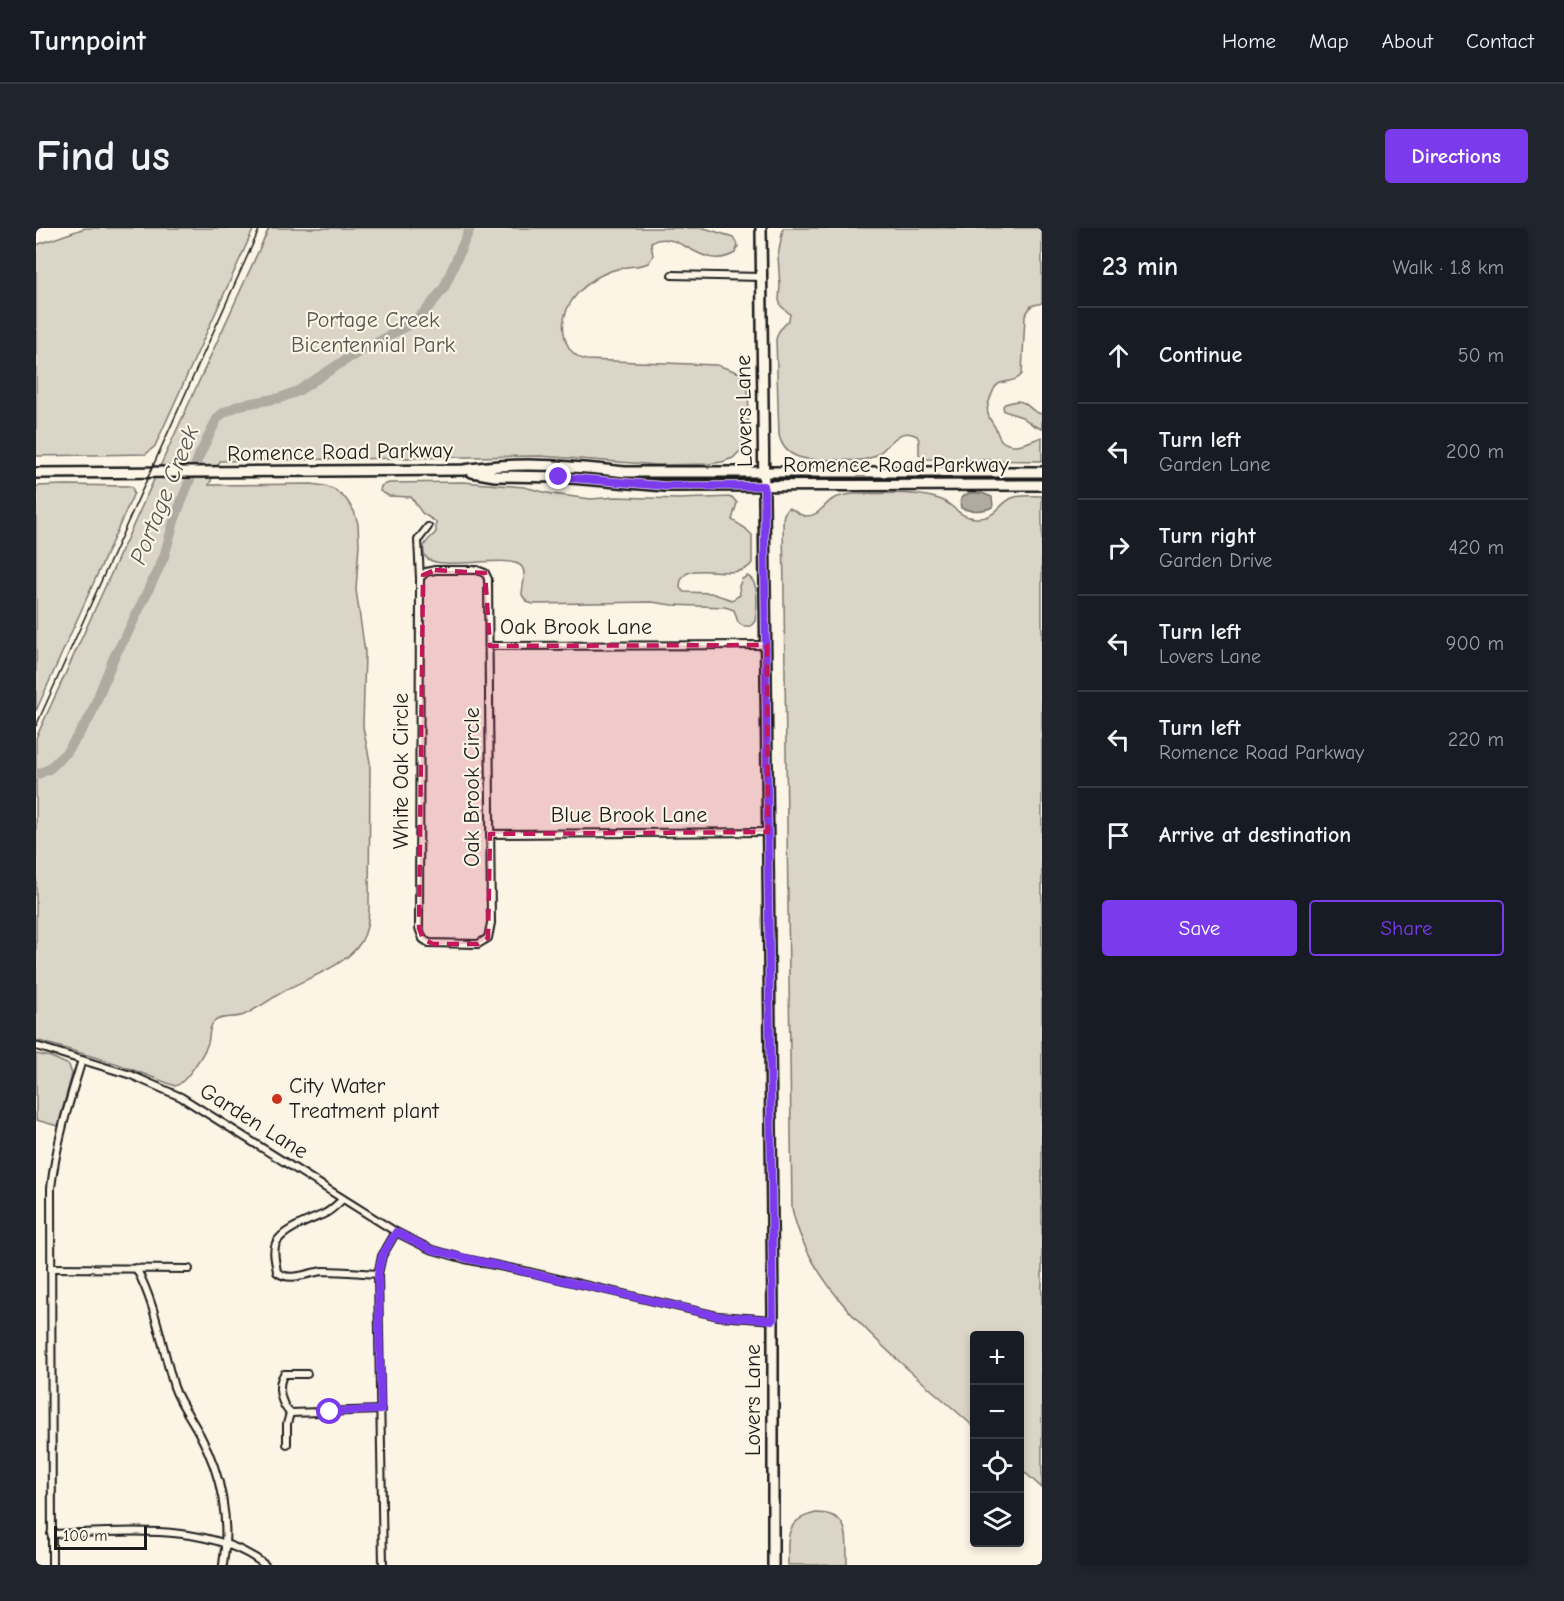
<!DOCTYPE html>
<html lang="en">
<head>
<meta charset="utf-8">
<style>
	:root { --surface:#171b24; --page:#20242c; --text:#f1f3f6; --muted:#9ea1a6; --line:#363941; --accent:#7c3aed }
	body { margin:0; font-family:"Comic Neue",sans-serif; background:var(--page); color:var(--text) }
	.controls { position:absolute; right:18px; bottom:18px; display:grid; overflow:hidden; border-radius:6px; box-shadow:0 3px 9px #0003 }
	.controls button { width:54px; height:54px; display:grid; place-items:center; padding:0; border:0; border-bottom:2px solid var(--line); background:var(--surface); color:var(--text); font:30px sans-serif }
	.scale { position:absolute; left:18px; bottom:15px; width:93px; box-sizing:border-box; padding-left:6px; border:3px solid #1c1c1c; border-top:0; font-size:16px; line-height:21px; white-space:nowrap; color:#1c1c1c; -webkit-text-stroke:4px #fcf5e5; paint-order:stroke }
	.stop { position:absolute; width:18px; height:18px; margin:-14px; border:4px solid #7c3aed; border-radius:50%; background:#fff }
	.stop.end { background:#7c3aed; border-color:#fff; box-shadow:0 2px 6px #0008 }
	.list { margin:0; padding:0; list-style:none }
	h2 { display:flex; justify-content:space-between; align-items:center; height:78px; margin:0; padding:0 24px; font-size:26px }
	h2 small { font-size:20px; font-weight:400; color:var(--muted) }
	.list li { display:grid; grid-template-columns:39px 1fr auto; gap:18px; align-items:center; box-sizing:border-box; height:96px; padding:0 24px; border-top:2px solid var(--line) }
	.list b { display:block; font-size:22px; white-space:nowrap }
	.list p { margin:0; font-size:20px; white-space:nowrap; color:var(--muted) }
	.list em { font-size:20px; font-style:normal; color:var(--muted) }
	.actions { display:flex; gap:12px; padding:18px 24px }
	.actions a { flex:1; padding:14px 0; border:2px solid var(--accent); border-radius:6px; text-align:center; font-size:21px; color:var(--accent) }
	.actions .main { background:var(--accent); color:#fff }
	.icon { flex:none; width:33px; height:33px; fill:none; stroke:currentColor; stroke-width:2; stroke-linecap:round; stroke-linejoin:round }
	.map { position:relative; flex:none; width:1006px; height:1337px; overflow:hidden; border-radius:6px }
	header { display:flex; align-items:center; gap:36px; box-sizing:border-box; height:84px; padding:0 30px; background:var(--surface); border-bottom:2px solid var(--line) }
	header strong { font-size:28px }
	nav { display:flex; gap:33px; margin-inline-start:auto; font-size:21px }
	.intro { display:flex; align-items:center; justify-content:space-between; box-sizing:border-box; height:144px; padding:0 36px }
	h1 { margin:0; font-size:42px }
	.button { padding:15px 27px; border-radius:6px; background:var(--accent); color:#fff; font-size:21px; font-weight:700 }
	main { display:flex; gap:36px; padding:0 36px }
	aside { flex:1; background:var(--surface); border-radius:6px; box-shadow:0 3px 9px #0003 }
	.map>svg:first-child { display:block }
	.green { fill:#dbd5c8; stroke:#7c7872; stroke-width:1.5 }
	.water { fill:#b0aba1; stroke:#75726c; stroke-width:1.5 }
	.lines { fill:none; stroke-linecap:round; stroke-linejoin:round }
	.river { stroke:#b0aba1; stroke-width:10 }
	.street-casing { stroke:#1c1c1c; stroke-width:10 }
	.secondary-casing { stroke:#1c1c1c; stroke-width:14 }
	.street { stroke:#fcf5e5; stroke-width:6 }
	.secondary { stroke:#fcf5e5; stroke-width:9 }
	.rail { stroke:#1c1c1c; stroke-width:1.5 }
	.route { stroke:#7c3aed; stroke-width:8 }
	.marked { fill:#c2185b; fill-opacity:0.2; stroke:#c2185b; stroke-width:4.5; stroke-dasharray:12 8; stroke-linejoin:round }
	.poi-dot { fill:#c8321e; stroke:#fcf5e5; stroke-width:2 }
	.labels { text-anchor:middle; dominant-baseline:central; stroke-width:4.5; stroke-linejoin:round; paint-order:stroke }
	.park-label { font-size:22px; fill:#555450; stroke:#fcf5e5 }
	.street-label { font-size:22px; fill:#1c1c1c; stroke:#fcf5e5 }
	.poi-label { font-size:22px; fill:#1c1c1c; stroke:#fcf5e5; text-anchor:start }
	.water-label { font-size:24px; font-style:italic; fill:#575551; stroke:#fcf5e5 }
</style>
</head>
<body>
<header>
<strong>Turnpoint</strong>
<nav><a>Home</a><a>Map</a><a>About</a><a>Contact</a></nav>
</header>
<div class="intro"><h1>Find us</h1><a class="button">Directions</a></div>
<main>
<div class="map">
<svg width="1006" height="1337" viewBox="0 0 1006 1337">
	<rect width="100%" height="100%" fill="#fcf5e5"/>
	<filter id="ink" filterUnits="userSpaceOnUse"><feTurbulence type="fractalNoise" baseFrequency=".0167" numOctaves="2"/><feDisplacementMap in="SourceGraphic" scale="12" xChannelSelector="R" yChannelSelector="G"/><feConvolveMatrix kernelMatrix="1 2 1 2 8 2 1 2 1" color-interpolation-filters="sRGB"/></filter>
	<g filter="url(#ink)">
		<!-- green -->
		<g class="green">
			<polygon points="49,0 218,0 119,218 110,226 0,228 0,17"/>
			<path d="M233 0H668L697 9 702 18 699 25C665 45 645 0 615 14L617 28 612 35C603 39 594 38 585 40 557 46 523 73 528 105 530 119 537 128 550 132L681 137 704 145 710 152 712 162 713 188 708 219 697 230 686 234 672 236 622 237 504 228 184 233 173 257 276 256 289 258 299 262 310 271 318 283 322 296 323 316 320 362 329 424 327 499 334 534 333 683C332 694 331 704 325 714 309 739 272 749 248 763 235 771 222 780 208 787 199 791 185 787 178 794 172 799 174 809 172 815 168 826 149 856 139 858L82 836 0 812V510Z"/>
			<path d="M747 0H1006V75L995 78 989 88 986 146C978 157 963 150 958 161 951 178 947 183 959 199 961 203 962 208 965 212 977 223 994 213 1006 209V233L890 231 883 226V212L881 208C860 196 852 225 834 230 824 234 812 232 802 232 779 232 749 235 743 207L740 111 743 103 753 92 754 86 745 78 743 72 744 58 742 28Z"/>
			<path d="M980 173C993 173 993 184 1006 186V201L997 197 986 189 968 183 967 178 969 176Z"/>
			<path d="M427 254 488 259 516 266 555 271 580 269 643 271 696 269 701 275 696 292 709 300 716 307V335C700 358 643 325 644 360L648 364 675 365 696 372 704 367 703 358 706 351 711 348C724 353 721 380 719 393L715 398H707L702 394 698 382 689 379 636 377 616 374 497 376 491 374 486 367C486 358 491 347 486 339 474 322 380 352 388 319 389 313 396 309 400 304V294L386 285 375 269 353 268 344 263 345 258 353 255Z"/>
			<polygon points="29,257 93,258 96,259 98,265 0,483 0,258"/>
			<path d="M816 266C844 266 876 262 903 271 917 275 923 290 939 290 960 291 960 279 974 271 983 266 996 268 1006 268V1260L984 1240V1108H939L938 1199C874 1141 774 1069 756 980L747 291 748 286 752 280C759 281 762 287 769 288 783 289 787 277 797 271 803 268 809 267 816 266Z"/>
			<polygon points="0,826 15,829 33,837 36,846 22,898 0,892"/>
			<path d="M780 1285C816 1285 810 1310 811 1337H752C752 1309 748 1292 780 1285Z"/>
		</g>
		<!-- water -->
		<path class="water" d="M934 265H946L956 269 957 279C948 283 934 284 925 280 923 270 925 268 934 265Z"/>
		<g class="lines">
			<!-- river -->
			<polyline class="river" points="0,547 13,541 31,524 54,489 78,429 91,406 128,329 138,293 163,228 181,191 187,185 204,177 244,170 262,163 311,131 374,96 389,84 408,60 434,0"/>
			<defs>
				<g id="street">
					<polyline points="636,47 725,49"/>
					<polyline points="384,350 390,344 399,342 441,342 449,345 452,351 455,695 452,710 442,716 393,715 387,711 383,700 384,350 382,312 392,299"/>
					<polyline points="454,418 731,417"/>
					<polyline points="454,606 732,604"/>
					<polyline points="0,818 95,847 145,869 360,1004 394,1021 429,1031 493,1044 682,1088 737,1092"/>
					<path d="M307 971C301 976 295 983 288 986 275 992 247 1001 240 1015 236 1024 240 1035 241 1044 255 1055 272 1044 288 1043 306 1043 324 1045 342 1046"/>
					<polyline points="15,1040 153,1041"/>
					<path d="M100 1040C120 1077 126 1119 138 1159 144 1176 156 1191 164 1207 186 1247 194 1293 187 1337"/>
					<path d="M271 1146H248C240 1158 245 1176 254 1185L345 1182"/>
					<polyline points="251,1216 251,1196 254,1185"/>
					<path d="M15 1306C83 1305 172 1292 229 1337"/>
					<path d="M16 1337 15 960C20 916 33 874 46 832"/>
					<polyline points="347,1337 342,1046 346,1028 360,1004"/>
				</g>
				<g id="secondary">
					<polyline points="725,0 737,1082 737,1337"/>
					<polyline points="436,244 459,248 523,249 629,258 1006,257"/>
					<path d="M0 245 428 242C482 233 535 238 589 244H1006"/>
				</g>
			</defs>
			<!-- street casing -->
			<use href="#street" class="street-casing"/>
			<!-- secondary casing -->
			<use href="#secondary" class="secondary-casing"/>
			<!-- street -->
			<use href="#street" class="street"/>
			<!-- secondary -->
			<use href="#secondary" class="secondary"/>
			<!-- rail -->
			<polyline class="rail" points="0,498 224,0"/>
		</g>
	</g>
	<g class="lines" filter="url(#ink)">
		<!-- route -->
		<polyline class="route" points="294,1184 345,1182 342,1046 346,1028 360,1004 394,1021 429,1030 682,1088 737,1092 728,258 629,258 523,249"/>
	</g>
	<!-- marked area -->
	<path class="marked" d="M399 342 449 345 454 418 731 417 732 604 454 606 452 710 442 716H397L387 711 383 700 387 347Z"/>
	<!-- markers -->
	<circle class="poi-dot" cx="241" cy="871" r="6"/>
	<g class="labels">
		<!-- park labels -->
		<g class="park-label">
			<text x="337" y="92">Portage Creek<tspan x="337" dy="25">Bicentennial Park</tspan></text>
		</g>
		<!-- street labels -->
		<g class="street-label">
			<text transform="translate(708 183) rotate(-91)">Lovers Lane</text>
			<text transform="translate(304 224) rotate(-1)">Romence Road Parkway</text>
			<text x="860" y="237">Romence Road Parkway</text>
			<text x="540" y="399">Oak Brook Lane</text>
			<text transform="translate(365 543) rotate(-90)">White Oak Circle</text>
			<text transform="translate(436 559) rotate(-90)">Oak Brook Circle</text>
			<text x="593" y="587">Blue Brook Lane</text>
			<text transform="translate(218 893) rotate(32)">Garden Lane</text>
			<text transform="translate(717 1172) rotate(-90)">Lovers Lane</text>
		</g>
		<!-- poi labels -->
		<g class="poi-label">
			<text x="253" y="858">City Water<tspan x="253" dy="25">Treatment plant</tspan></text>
		</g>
		<!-- water labels -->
		<g class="water-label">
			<text transform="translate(128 267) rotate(-68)">Portage Creek</text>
		</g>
	</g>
</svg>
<div class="controls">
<button>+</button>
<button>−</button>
<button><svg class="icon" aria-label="locate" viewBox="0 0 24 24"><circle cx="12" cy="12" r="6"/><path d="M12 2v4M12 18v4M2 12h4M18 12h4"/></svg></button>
<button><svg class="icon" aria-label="layers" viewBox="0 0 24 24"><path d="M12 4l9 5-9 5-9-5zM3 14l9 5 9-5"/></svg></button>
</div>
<div class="scale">100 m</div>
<div class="stop" style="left:294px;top:1184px"></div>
<div class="stop end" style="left:523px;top:249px"></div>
</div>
<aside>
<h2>23 min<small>Walk · 1.8 km</small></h2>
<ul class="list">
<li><svg class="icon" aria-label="ahead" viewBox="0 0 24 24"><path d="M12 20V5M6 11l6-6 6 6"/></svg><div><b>Continue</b></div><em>50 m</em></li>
<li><svg class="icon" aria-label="left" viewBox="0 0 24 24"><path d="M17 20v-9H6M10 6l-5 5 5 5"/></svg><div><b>Turn left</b><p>Garden Lane</p></div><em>200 m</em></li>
<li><svg class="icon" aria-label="right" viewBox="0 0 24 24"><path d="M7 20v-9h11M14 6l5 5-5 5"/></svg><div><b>Turn right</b><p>Garden Drive</p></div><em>420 m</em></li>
<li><svg class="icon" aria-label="left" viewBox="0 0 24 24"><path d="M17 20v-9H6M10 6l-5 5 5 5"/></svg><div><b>Turn left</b><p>Lovers Lane</p></div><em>900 m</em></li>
<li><svg class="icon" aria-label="left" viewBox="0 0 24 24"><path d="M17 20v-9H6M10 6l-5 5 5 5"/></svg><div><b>Turn left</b><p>Romence Road Parkway</p></div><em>220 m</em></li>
<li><svg class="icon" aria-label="arrive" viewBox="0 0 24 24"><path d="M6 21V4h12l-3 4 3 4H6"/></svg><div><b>Arrive at destination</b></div></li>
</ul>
<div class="actions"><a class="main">Save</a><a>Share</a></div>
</aside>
</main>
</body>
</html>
